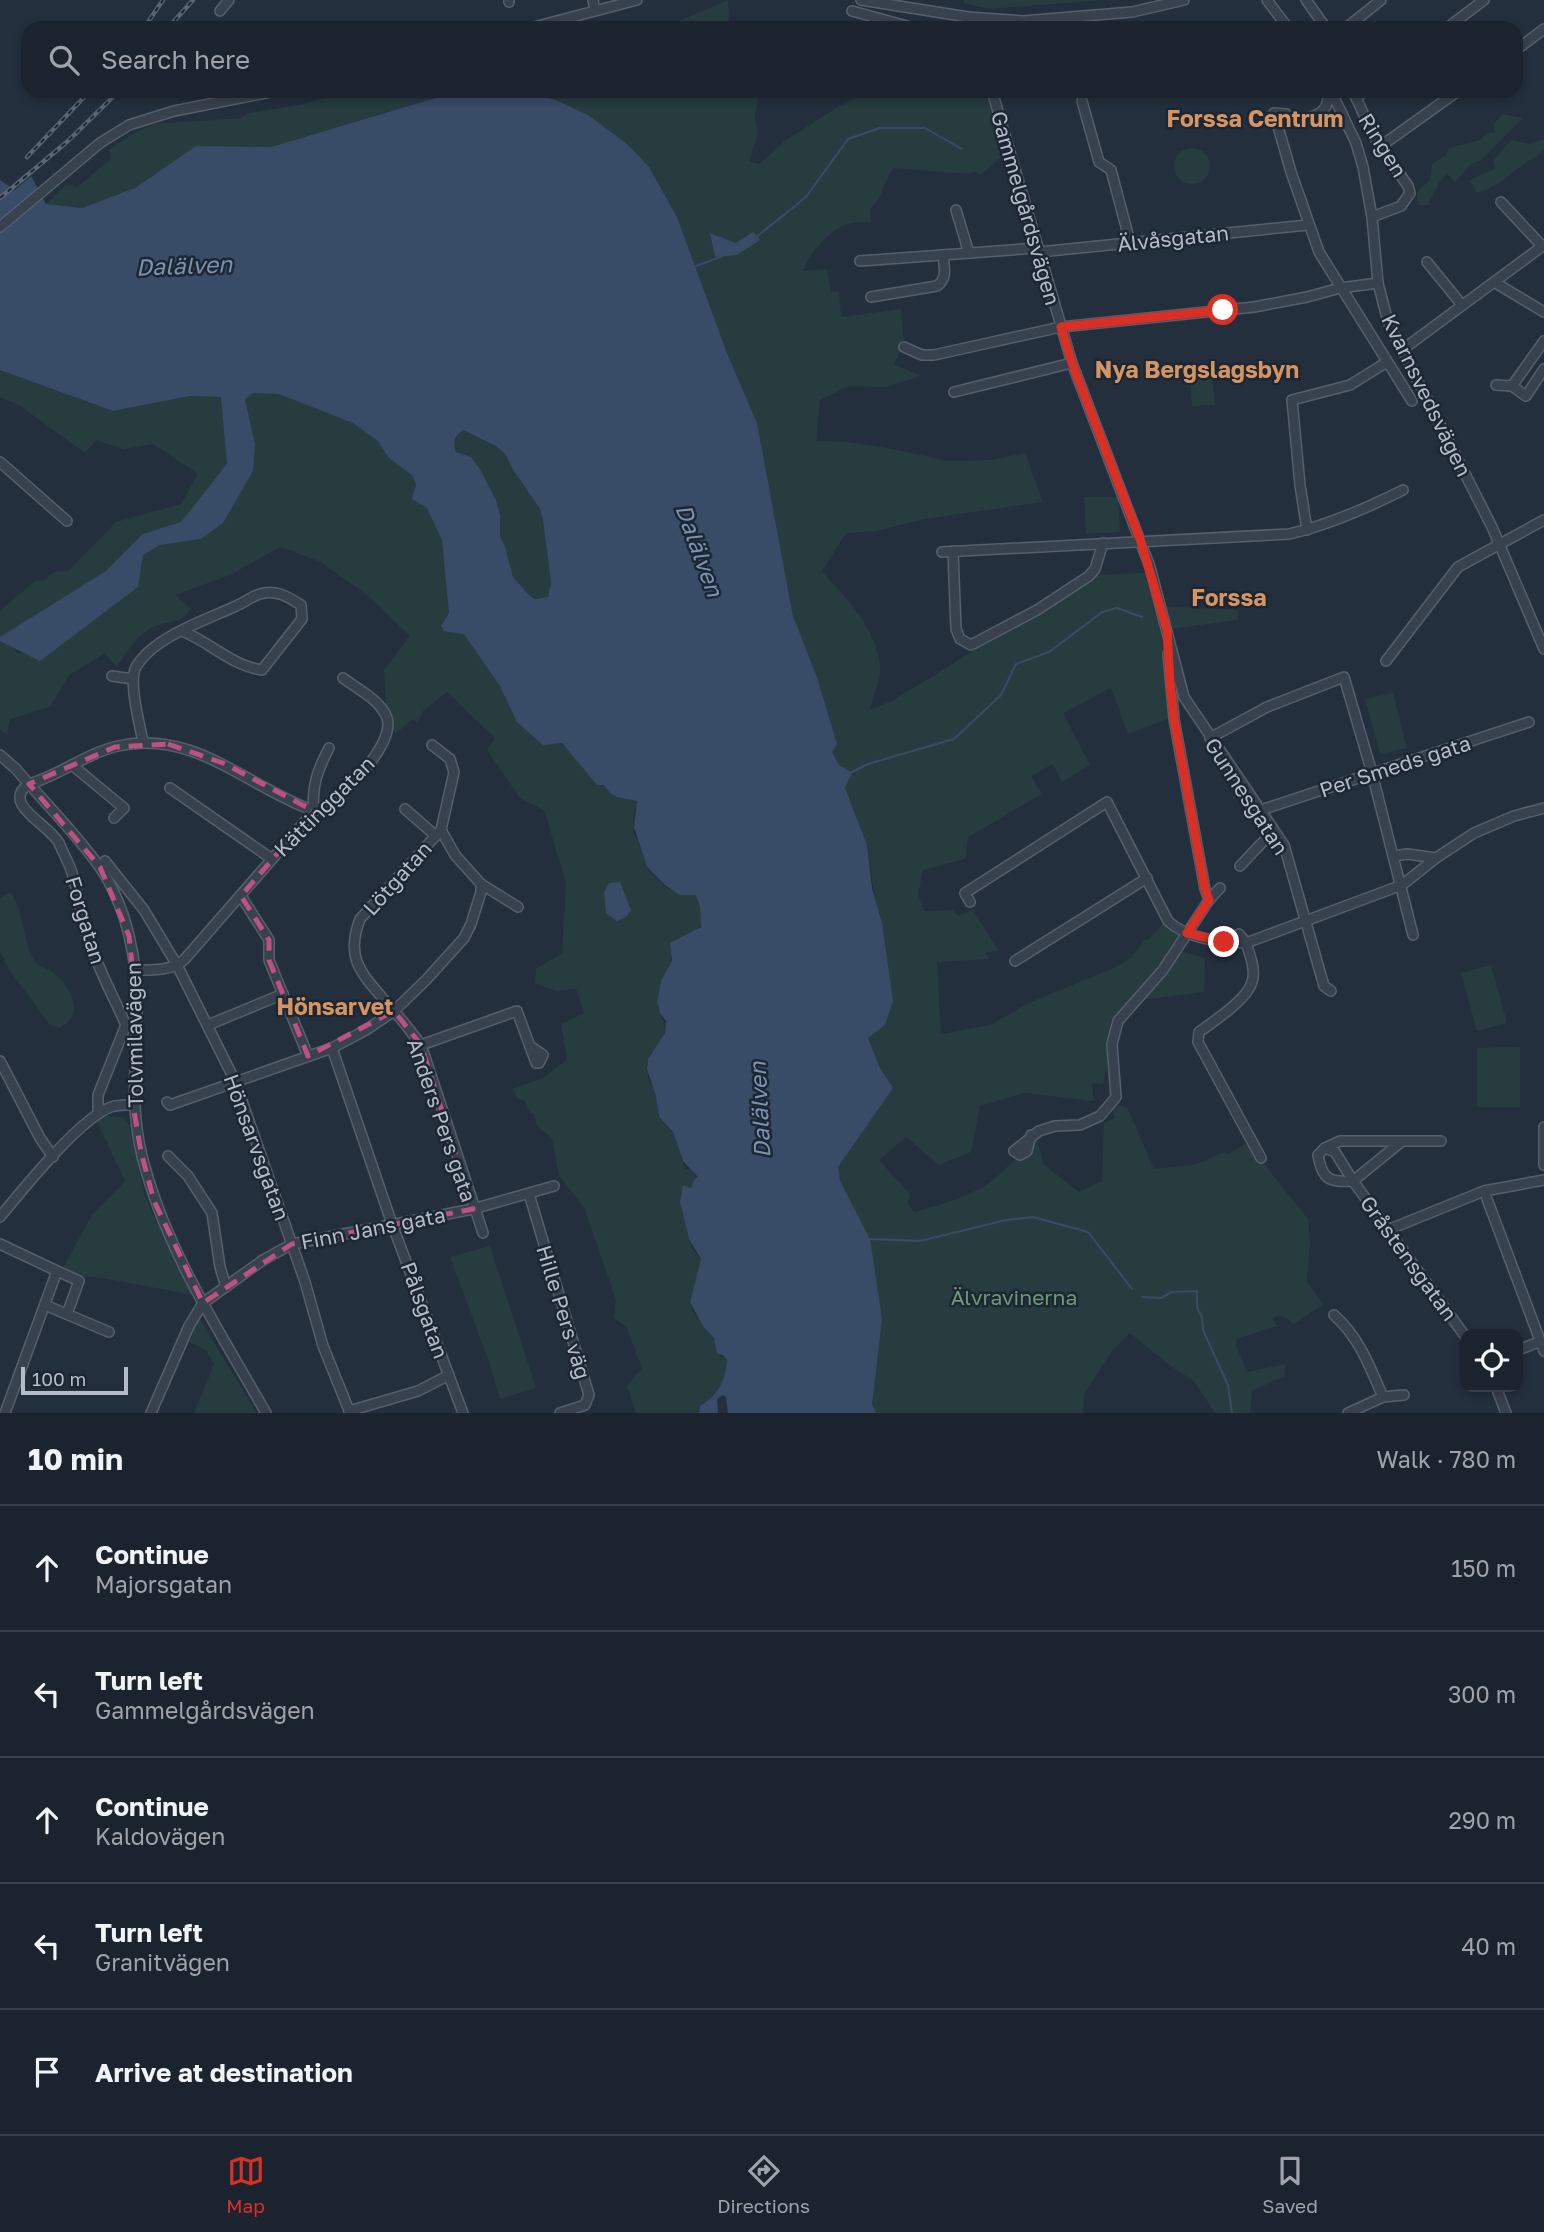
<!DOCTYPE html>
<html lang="en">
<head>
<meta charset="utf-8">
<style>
	:root { --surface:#1b232e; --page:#282f3a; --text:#f1f3f6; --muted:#a0a4aa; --line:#39404a; --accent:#d93025 }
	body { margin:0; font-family:"Golos Text",sans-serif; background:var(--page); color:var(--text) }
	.controls { position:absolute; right:21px; bottom:21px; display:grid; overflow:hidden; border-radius:14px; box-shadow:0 4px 10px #0003 }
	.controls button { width:63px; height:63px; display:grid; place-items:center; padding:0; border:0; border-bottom:2px solid var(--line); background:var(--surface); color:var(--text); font:35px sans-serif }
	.scale { position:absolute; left:21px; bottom:18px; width:107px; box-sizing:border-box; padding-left:7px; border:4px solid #b4bcc9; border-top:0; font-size:19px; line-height:24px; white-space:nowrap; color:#b4bcc9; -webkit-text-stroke:5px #1d2633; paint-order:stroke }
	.stop { position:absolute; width:21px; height:21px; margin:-16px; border:5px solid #d93025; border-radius:50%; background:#fff }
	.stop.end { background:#d93025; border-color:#fff; box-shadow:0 2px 7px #0008 }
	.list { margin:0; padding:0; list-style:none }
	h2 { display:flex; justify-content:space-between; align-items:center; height:91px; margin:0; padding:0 28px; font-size:30px }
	h2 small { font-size:23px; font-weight:400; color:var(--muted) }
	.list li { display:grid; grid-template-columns:46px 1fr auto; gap:21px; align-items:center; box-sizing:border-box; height:126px; padding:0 28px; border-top:2px solid var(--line) }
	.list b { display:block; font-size:26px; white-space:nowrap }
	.list p { margin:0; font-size:23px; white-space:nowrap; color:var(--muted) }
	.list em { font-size:23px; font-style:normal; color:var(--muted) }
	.icon { flex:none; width:38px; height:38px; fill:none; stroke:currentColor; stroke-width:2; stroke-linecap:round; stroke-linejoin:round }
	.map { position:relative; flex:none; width:1544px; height:1413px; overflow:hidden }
	.search { position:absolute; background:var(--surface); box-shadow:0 4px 10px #0003; left:21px; right:21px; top:21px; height:77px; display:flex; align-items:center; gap:18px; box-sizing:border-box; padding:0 24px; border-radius:21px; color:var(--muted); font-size:26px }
	.sheet { height:721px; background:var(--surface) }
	nav { display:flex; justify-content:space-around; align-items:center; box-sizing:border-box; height:98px; border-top:2px solid var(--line); background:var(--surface); font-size:19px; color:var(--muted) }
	nav a { display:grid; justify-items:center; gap:4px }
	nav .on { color:var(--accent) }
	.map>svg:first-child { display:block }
	.green { fill:#263c3f }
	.water { fill:#394c67; fill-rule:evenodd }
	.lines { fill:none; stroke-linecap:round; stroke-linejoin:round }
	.stream { stroke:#394c67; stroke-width:2 }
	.minor-casing { stroke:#565f6c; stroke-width:12 }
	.minor { stroke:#38414e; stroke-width:9 }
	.rail-casing { stroke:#5a6575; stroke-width:4.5 }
	.rail { stroke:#1d2633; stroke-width:2; stroke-dasharray:5; stroke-linecap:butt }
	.route { stroke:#d93025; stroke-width:9 }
	.marked { fill:none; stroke:#bd5182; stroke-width:5; stroke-dasharray:14 9; stroke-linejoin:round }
	.labels { text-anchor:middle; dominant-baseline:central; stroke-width:5; stroke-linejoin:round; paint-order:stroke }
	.street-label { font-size:21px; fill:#b4bcc9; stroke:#1d2633 }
	.park-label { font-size:21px; fill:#6b9a76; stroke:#1d2633 }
	.neighbourhood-label { font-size:23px; font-weight:bold; fill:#d59563; stroke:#1d2633 }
	.water-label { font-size:23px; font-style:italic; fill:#7c92b1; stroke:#1d2633 }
</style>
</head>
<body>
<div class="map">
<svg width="1544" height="1413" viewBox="0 0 1544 1413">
	<rect width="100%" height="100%" fill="#242f3e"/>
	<!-- green -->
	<g class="green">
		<polygon points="728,0 729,20 724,28 601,28 618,24 675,23"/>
		<polygon points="964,0 1103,0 989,9 964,3"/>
		<path d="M349 91H459L271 147 196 146 135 188 82 208 46 204 66 185 77 187 109 161 111 154 108 150C121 141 147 124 163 123 188 122 215 120 241 118L249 113 303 104Z"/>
		<path d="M529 91H759L755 118 758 134 749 161 760 164 785 141 836 108 870 91H961L959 95H983L994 104 1006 153 979 176 976 171 969 174 894 168C884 180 882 200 870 209L871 222C863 222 855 222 848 224 832 228 806 255 804 271L827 269 831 292 839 291 841 317 901 309 904 344 894 364 921 376 885 387 849 386 820 400 816 441 847 442 889 448 947 461 992 460 1025 453 1043 502 924 519 876 531 846 533 822 571C846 599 878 629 880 668 881 681 872 697 870 710L892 701 933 676 1093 575 1145 573 1157 606 1238 610V620L1162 630 1170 718 1128 734 1111 688 1063 713 1090 765 1062 782 1053 764 1031 776 1042 794 968 837 965 859 923 870 918 894 924 911 953 910 958 916 973 910 998 950 985 953 989 959 937 962 941 1034 990 1025 1029 1003 1116 967 1131 958 1145 940H1148L1162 925 1168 924 1181 936 1173 948 1205 958 1204 992 1130 1001 1114 1037 1103 1084 1092 1083 1094 1101 1024 1093 980 1106 971 1152 939 1165 906 1137 879 1160 910 1194 908 1204 914 1212C940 1205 970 1197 992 1181 1008 1168 1020 1152 1037 1139L1044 1165 1079 1192 1102 1181 1104 1123 1115 1118 1110 1104 1127 1107 1154 1169 1193 1165 1225 1152 1227 1154 1250 1142 1271 1173 1308 1219 1310 1241 1307 1282 1323 1304 1294 1324C1287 1318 1280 1313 1272 1318L1277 1326 1236 1339 1237 1348 1247 1372 1285 1364 1284 1376 1252 1391 1250 1413H1215L1194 1381 1172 1367 1130 1333 1112 1351 1084 1394 1083 1413H868L837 1167 848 1151 881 1072 868 1038 875 898 867 845 845 788 839 765 832 752 837 744 817 677 793 616 757 423 727 353 677 217 649 167 548 98Z"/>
		<polygon points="1503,114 1523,118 1481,160 1471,164 1455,182 1447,174 1439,183 1428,205 1420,205 1417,201 1417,192 1430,180 1432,164 1446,155 1449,148 1481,140 1488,132 1495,133 1494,123"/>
		<path d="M1544 139V150C1538 156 1532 159 1525 163 1508 175 1497 188 1476 193L1473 185 1469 182 1473 178 1495 169 1493 161 1511 140 1530 144Z"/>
		<circle cx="1192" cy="166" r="18"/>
		<path d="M0 370 113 411 190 396 222 397 235 451 205 510 112 567 10 641 16 652 20 654 93 621 137 587 142 555 160 545 201 539 255 444 245 399 254 393 279 394 359 420 416 471 429 510 447 548 445 571 465 632 562 745 634 786 637 802 633 818 634 832 648 870 667 888 684 894H697L703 901 701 925 672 956 661 985 657 1005C664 1026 668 1020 662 1045L650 1053 646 1066 649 1080 656 1092 659 1118 673 1133 685 1169H691L697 1179 695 1187 686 1188 683 1191 681 1207 691 1246 701 1260 692 1311 716 1340 717 1354 727 1360C728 1383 719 1395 700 1406L698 1413H636L627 1386 642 1368 627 1328 614 1318 616 1300 584 1207 559 1176 552 1138 537 1126 534 1114 529 1111 525 1101 517 1098 512 1089 543 1078 567 1060 561 1025 584 1013 576 989 556 991 535 983 536 969 562 953 566 883 544 810 520 798 487 750 495 738 447 692 423 711 417 724 413 719 395 734 386 706 384 670 410 636 371 598 321 562 280 547 230 575 175 595 191 609C180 625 167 620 151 628 135 637 126 653 117 667L104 654 69 675 50 707 10 719 7 735 0 729V611L35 581 45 580 54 572 68 571 116 522 181 504 198 474 153 444 124 449 96 440 85 453 19 405 0 397Z"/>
		<polygon points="1212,374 1215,405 1192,406 1190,376"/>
		<path d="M463 430 496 446 505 454 514 471 540 509 543 520 551 583 548 597 535 599 530 596 513 577 505 546 500 537V515L496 500 480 469 471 457 456 452C453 441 454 437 463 430Z"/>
		<polygon points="1084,497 1118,497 1120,532 1086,534"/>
		<polygon points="1393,693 1407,748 1380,754 1365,699"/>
		<path d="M10 892C25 913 22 937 33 959 37 966 44 967 51 971 64 980 80 1000 72 1017 70 1021 64 1025 60 1028L50 1025 8 968 0 951V898Z"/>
		<polygon points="1491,965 1507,1023 1477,1031 1461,973"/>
		<polygon points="1520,1047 1520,1107 1477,1107 1477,1048"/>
		<polygon points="106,1116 123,1117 129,1125 144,1193 158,1226 193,1295 103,1278 82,1276 62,1270 92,1215 125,1181 97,1121"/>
		<polygon points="490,1246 536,1388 500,1399 489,1362 450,1257"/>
		<polygon points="199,1318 257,1413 194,1413 214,1364 206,1350 189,1342 192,1327"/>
	</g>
	<!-- water -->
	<g class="water">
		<path d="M459 91H529L558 101 588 115 627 144 649 167 677 217 727 353 757 423 793 616 817 677 837 744 832 752 839 765 852 773 845 788 867 845 872 888 882 923 893 1001 885 1025 868 1038 880 1068 893 1088 838 1167 840 1181 870 1239 882 1319 872 1404 876 1413H728L726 1397 723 1395 717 1399 718 1413H699L700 1406C719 1394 725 1382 727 1360L723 1355 717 1354 714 1338 703 1326 690 1302 701 1259 689 1239 680 1202 683 1185 691 1188 694 1180 698 1177 683 1161 673 1132 659 1117 656 1096 647 1069 648 1059 665 1033 666 1021 660 1013 657 1003 661 981 672 960 670 943 701 927 700 907 696 895H680L665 885 647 867 634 827 637 801C622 797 613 800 604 785H597L562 743 543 745 517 722 500 686 464 634 444 631 441 626 449 613 442 540 427 508 412 499 416 485 413 476 388 457 378 441 353 423 279 394 254 393 245 399 255 444 253 471 223 523 201 539 160 545 143 555 138 587 40 661 0 641V637L106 571 143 534 181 522 227 464 221 397 190 396 113 411 0 370V180L15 190 31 176 46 204 82 208 135 188 196 146 271 147ZM463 430 496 446 505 454 514 471 540 509 543 520 551 583 548 597 535 599 530 596 513 577 505 546 500 537V515L496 500 480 469 471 457 456 452C453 441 454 437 463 430Z"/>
		<polygon points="753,232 760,240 737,255 715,257 710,233 736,243"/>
		<polygon points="620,882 631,910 626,917 617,921 606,913 604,892 609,883"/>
	</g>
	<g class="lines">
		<!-- stream -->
		<g class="stream">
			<polyline points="755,238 806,197 848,139 880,128 925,128 962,149"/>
			<polyline points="696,266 723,256"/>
			<polyline points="850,773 868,764 954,739 1001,695 1016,664 1049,652 1102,612 1117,608 1142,617"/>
			<polyline points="871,1239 920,1241 1006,1220 1033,1217 1088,1232 1132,1289"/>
			<polyline points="1142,1297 1161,1298 1172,1292 1197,1291 1197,1307 1202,1317 1203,1330 1228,1385 1232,1413"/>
		</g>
		<defs>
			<g id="minor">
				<polyline points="509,0 509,2"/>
				<polyline points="593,0 595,10"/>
				<polyline points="861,0 968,17 1023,21 1132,12 1184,0"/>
				<polyline points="1267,0 1288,28"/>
				<polyline points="1306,0 1326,28"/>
				<polyline points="220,11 229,0"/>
				<polyline points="852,11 914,28"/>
				<polyline points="530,28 637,0"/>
				<polyline points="1346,28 1381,0"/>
				<polyline points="1447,28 1484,0"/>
				<polyline points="1516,50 1544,29"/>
				<polyline points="992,91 1072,363 1150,567 1184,697 1284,845 1324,986 1331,991"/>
				<path d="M1327 91C1332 113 1313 118 1295 120L1286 114 1274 113 1291 172 1319 252 1412 401"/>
				<polyline points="1331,91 1356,143 1363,167 1372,217 1378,283 1388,322 1492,527 1544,649"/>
				<polyline points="1353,91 1374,137 1408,186 1410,193 1401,206 1372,217"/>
				<polyline points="1356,98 1365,91"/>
				<polyline points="1082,101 1099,162 1111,170 1130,242"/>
				<polyline points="1381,146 1458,91"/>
				<polyline points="1501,202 1542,246"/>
				<polyline points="956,210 969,253"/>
				<polyline points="0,227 100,143 129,125 174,111 276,91"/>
				<polyline points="1039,252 1308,225"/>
				<polyline points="860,261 1037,248"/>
				<polyline points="1427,262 1462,305"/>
				<polyline points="1494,282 1544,312"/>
				<path d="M871 297 937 286C948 278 944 267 943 255"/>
				<polyline points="1544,341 1512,386 1526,396 1544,369"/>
				<polyline points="904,347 922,355 934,355 1061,327 1254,307 1307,297 1340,288 1378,283"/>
				<polyline points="1402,350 1544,245"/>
				<polyline points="1496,385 1512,386"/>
				<polyline points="954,392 1072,363"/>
				<polyline points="0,462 67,521"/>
				<polyline points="1307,530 1300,485 1292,400 1350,385 1387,362"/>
				<polyline points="953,551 956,629 960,639 971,645 1037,610 1089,576 1095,569 1103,543"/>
				<path d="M942 552 1289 534C1329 525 1367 508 1403 490"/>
				<polyline points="1386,661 1458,567 1544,520"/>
				<polyline points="112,676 133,679"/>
				<polyline points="1210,738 1267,707 1344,677 1372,773 1413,935"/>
				<path d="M143 742C140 725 128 682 136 667 153 637 206 620 236 606 244 603 252 596 260 594 276 589 288 597 301 605L302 619 262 670C232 666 210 642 182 631"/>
				<path d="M432 745 450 759 454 772 441 830 360 919C345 958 361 973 386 1002 399 1016 410 1030 421 1045L483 1233"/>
				<path d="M0 755 16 769C43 801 74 831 99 866 128 908 138 963 137 1013 136 1061 130 1108 142 1156 165 1249 219 1330 266 1413"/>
				<polyline points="72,765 124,808 114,818"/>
				<polyline points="170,788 272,859"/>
				<polyline points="405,809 436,836"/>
				<polyline points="1261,810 1529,722"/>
				<polyline points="1394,856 1407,854 1436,858"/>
				<polyline points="105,861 144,910 177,965 235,1081 305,1282 323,1346 350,1413"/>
				<polyline points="1240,866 1273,831"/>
				<polyline points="481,884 518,907"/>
				<polyline points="241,896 269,940 269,960 308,1056"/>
				<polyline points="1209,900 1220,888"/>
				<path d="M970 902 965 893 1107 802 1168 921C1187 939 1220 942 1246 943 1250 955 1256 970 1252 982 1247 1000 1214 1021 1199 1032L1198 1042 1261 1158"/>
				<polyline points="1239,934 1246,943 1402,885 1436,858 1474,833 1514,816 1544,808"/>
				<polyline points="1015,961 1147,878"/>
				<path d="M136 970C152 970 171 971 184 960L314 811C338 803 396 745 387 718 381 700 356 688 343 678"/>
				<polyline points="208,1025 283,994"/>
				<polyline points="421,1045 517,1011 536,1063 539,1063 543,1055 530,1046"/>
				<polyline points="332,1048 392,1224 463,1413"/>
				<polyline points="0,1061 40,1138 53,1157"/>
				<polyline points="167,1102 170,1105 332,1048 366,1030 394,1011 426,980 464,938 471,924 481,892 481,884 455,855 441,830"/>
				<path d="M98 1113V1095L126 1025C113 996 97 966 87 936 80 915 79 893 72 873 69 863 63 853 59 843 49 824 0 804 29 784 60 775 87 753 118 746 195 729 247 787 314 811 311 787 318 769 329 748"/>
				<polyline points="1544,1127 1544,1165"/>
				<polyline points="1325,1148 1340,1141 1441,1141"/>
				<polyline points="1014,1151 1039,1131 1055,1126 1080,1125 1100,1116 1116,1097 1112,1044 1118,1021 1163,970 1209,900 1205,889 1174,719 1168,654"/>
				<polyline points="1014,1151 1020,1155 1027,1151 1031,1135"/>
				<polyline points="168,1156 188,1176 212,1213 220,1267 226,1287"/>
				<path d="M1353 1181C1329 1183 1322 1179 1318 1155L1325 1148 1335 1152 1353 1181 1465 1336"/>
				<polyline points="1353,1181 1401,1142"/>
				<polyline points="1484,1191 1544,1351"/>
				<polyline points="529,1194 589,1395 585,1405 560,1413"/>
				<path d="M0 1217C23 1189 79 1119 111 1107 118 1104 126 1105 133 1105"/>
				<polyline points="1390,1229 1484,1191 1544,1180"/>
				<polyline points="0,1244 57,1271 5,1413"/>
				<polyline points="57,1271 79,1281 67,1314"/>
				<polyline points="45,1305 109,1332"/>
				<path d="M1334 1315C1359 1337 1370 1367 1383 1397"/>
				<polyline points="1518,1350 1539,1342"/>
				<polyline points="1496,1387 1506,1413"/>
				<polyline points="349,1411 418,1391 449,1375"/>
				<polyline points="151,1413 189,1326 203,1303 263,1260 292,1244 473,1209 554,1186"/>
				<polyline points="1348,1413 1383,1397 1404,1395"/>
			</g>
		</defs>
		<!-- minor casing -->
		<use href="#minor" class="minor-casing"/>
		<!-- minor -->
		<use href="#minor" class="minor"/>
		<defs>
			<g id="rail">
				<polyline points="144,28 163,0"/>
				<polyline points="168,28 193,0"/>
				<polyline points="27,157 90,91"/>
				<polyline points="0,198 68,141 119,91"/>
			</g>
		</defs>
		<!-- rail casing -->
		<use href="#rail" class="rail-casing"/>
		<!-- rail -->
		<use href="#rail" class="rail"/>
	</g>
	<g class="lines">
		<!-- route -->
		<polyline class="route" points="1223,310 1061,327 1072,363 1141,542 1167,630 1170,682 1174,719 1205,889 1209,900 1187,933 1224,942"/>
	</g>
	<!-- marked area -->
	<path class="marked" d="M168 744 223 763 314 811 241 896 269 940V960L308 1056 394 1011 421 1045 473 1209 292 1244 203 1303 154 1201 141 1152 133 1105 137 1011 129 936 100 867 29 784 115 747Z"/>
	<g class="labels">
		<!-- street labels -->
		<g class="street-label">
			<text transform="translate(1383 145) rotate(58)">Ringen</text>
			<text transform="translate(1026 208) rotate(74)">Gammelgårdsvägen</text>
			<text transform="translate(1173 238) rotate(-6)">Älvåsgatan</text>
			<text transform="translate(1427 395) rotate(64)">Kvarnsvedsvägen</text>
			<text transform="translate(1395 766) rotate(-18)">Per Smeds gata</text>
			<text transform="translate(1247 796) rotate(57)">Gunnesgatan</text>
			<text transform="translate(324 806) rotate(-45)">Kättinggatan</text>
			<text transform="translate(397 878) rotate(-48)">Lötgatan</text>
			<text transform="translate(86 920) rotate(73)">Forgatan</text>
			<text transform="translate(134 1035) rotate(-91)">Tolvmilavägen</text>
			<text transform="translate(442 1120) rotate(71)">Anders Pers gata</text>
			<text transform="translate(257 1147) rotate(70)">Hönsarvsgatan</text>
			<text transform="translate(373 1228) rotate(-11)">Finn Jans gata</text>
			<text transform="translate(1409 1258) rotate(54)">Gråstensgatan</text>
			<text transform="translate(425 1310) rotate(70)">Pålsgatan</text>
			<text transform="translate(564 1312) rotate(73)">Hille Pers väg</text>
		</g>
		<!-- park labels -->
		<g class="park-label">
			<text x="1014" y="1297">Älvravinerna</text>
		</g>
		<!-- neighbourhood labels -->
		<g class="neighbourhood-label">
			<text x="1255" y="118">Forssa Centrum</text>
			<text x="1197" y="369">Nya Bergslagsbyn</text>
			<text x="1229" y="597">Forssa</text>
			<text x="335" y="1006">Hönsarvet</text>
		</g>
		<!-- water labels -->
		<g class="water-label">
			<text transform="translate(184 265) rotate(-2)">Dalälven</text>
			<text transform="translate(700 550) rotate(70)">Dalälven</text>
			<text transform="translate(759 1110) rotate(-93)">Dalälven</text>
		</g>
	</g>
</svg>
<div class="controls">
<button><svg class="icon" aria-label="locate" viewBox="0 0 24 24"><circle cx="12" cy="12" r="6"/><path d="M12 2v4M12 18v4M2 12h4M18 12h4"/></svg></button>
</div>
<div class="scale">100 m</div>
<div class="stop" style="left:1223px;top:310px"></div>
<div class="stop end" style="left:1224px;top:942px"></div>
<div class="search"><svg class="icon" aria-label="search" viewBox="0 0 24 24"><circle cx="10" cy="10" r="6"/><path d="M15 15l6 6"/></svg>Search here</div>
</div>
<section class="sheet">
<h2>10 min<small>Walk · 780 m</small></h2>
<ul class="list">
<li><svg class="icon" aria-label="ahead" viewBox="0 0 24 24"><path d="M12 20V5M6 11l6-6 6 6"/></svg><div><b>Continue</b><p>Majorsgatan</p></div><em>150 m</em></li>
<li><svg class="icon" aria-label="left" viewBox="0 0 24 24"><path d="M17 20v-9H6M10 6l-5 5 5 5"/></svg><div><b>Turn left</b><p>Gammelgårdsvägen</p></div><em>300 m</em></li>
<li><svg class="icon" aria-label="ahead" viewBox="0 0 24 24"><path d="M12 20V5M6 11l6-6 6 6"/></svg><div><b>Continue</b><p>Kaldovägen</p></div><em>290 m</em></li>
<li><svg class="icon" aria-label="left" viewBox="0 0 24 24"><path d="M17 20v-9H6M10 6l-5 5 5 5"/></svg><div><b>Turn left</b><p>Granitvägen</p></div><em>40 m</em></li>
<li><svg class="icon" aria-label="arrive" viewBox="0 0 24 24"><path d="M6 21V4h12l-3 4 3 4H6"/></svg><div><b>Arrive at destination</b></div></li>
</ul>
</section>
<nav>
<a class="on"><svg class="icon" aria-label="map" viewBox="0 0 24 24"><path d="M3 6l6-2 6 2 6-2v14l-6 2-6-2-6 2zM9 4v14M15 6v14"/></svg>Map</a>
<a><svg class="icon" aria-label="directions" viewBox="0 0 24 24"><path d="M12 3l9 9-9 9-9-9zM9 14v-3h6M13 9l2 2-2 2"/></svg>Directions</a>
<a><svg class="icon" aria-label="saved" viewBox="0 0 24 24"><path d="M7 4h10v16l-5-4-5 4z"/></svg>Saved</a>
</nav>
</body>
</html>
